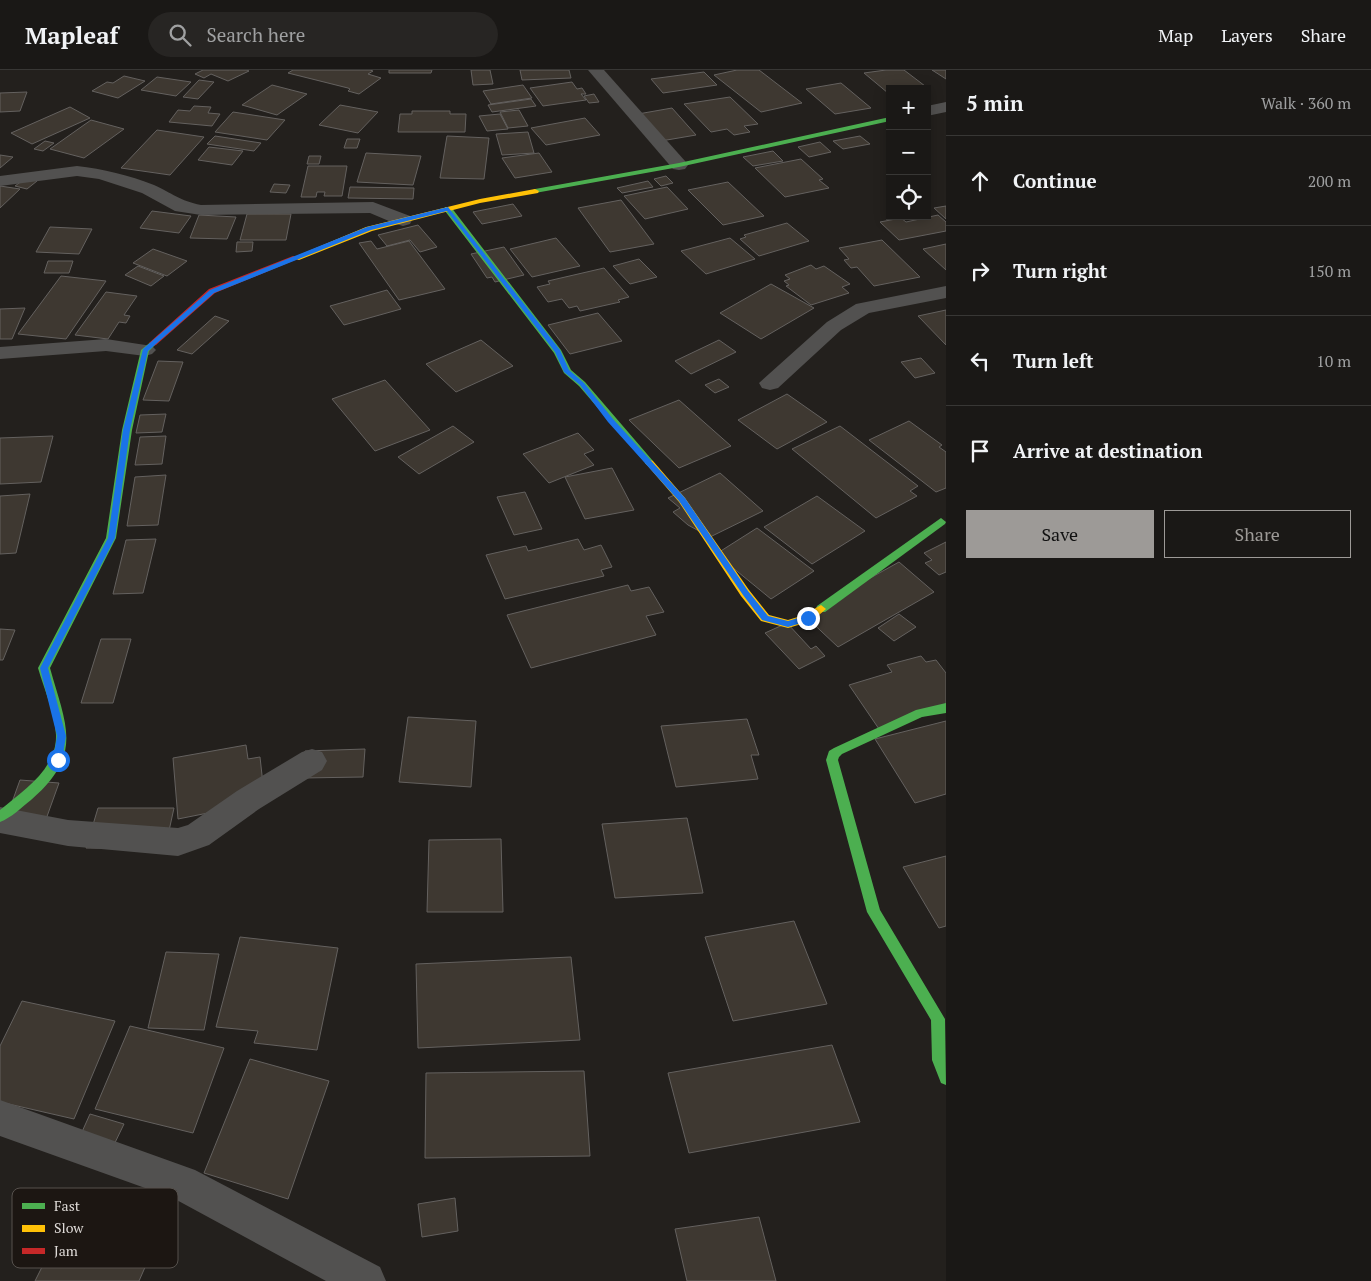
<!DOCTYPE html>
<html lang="en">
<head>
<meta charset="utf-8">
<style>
	:root { --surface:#1a1816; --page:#272523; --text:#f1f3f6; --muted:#9fa0a1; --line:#383735; --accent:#9d9a97 }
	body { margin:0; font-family:"PT Serif",serif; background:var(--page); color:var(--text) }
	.controls { position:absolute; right:15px; top:15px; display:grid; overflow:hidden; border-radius:0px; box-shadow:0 2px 12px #0003 }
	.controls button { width:45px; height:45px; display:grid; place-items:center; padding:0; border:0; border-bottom:1px solid var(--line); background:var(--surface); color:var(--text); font:25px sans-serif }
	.stop { position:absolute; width:15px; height:15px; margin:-11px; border:4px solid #1a73e8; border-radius:50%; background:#fff }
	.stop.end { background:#1a73e8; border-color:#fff; box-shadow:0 1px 5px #0008 }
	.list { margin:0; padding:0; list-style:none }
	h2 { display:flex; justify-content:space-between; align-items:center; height:65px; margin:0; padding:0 20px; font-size:21px }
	h2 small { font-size:16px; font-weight:400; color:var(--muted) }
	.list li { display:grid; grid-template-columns:32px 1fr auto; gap:15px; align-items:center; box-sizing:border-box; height:90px; padding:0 20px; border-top:1px solid var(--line) }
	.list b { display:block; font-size:19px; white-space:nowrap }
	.list em { font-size:16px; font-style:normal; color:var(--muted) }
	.actions { display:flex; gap:10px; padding:15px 20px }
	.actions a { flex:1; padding:11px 0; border:1px solid var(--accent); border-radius:0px; text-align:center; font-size:18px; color:var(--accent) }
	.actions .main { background:var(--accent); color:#111 }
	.icon { flex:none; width:28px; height:28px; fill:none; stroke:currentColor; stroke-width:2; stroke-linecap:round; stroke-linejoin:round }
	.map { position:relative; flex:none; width:946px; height:1211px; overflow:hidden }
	header { display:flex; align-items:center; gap:30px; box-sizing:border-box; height:70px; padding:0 25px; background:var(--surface); border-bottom:1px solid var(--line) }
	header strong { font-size:24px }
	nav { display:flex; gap:28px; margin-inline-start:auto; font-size:18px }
	.search { width:350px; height:45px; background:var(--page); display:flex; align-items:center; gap:12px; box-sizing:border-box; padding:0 18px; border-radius:28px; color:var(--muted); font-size:19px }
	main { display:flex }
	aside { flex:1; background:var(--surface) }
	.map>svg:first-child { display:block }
	.building { fill:#3e3831; stroke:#64615f }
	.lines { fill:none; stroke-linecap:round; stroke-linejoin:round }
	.street { fill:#525150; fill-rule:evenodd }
	.fast { fill:#4caf50; fill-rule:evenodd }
	.slow { fill:#ffc107; fill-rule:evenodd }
	.jam { fill:#c62828; fill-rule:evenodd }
	.route { fill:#1a73e8 }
	.key { fill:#1c1612; stroke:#56514d; stroke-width:1 }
	.key-label { font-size:14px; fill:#dfdbd8 }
</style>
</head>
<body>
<header>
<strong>Mapleaf</strong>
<div class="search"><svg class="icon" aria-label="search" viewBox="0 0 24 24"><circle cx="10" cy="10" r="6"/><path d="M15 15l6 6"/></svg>Search here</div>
<nav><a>Map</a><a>Layers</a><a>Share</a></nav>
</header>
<main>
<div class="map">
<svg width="946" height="1211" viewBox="0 0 946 1211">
	<rect width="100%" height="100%" fill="#23201d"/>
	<!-- building -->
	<g class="building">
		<polygon points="203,0 247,0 249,1 228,11 211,4 204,8 195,4"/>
		<polygon points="293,0 370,0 373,1 368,4 381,8 359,24 348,21 350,19 348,18 288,3"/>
		<polygon points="389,0 432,0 431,3 389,3"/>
		<polygon points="471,0 490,0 493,14 473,15"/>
		<polygon points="520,0 569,0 571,8 522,10"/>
		<polygon points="737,0 759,0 802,33 761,42 714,5"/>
		<polygon points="886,0 904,0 925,16 890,19 888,23 864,3"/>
		<polygon points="932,0 946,0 946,9"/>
		<polygon points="704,2 717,15 663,23 651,9"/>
		<polygon points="124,6 145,11 118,28 92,21 107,12 113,13"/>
		<polygon points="157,7 191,12 176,26 141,20"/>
		<polygon points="199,10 214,12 198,29 183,27"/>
		<polygon points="572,12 577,19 582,18 586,24 581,24 586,30 543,36 530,18"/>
		<polygon points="841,13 871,38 835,44 806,19"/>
		<polygon points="272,15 307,24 277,45 242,35"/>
		<polygon points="523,15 532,28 491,34 483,21"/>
		<polygon points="27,22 20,41 0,42 0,23"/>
		<polygon points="594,24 599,32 589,33 584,26"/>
		<polygon points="730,27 758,54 744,56 750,62 734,65 727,59 711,62 684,34"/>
		<polygon points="531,29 536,36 492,42 488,35"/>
		<polygon points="340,35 378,42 358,63 319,55"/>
		<polygon points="194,36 211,37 208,43 220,44 212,56 169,52 178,40 190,41"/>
		<polygon points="70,37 90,48 32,74 11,63"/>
		<polygon points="672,38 696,65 661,71 638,44"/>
		<polygon points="519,40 528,56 508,58 500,42"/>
		<polygon points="412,41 450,41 450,44 466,44 465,62 398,62 400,44 412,44"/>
		<polygon points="233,42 285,50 267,70 215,62"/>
		<polygon points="500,44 508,59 487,61 479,46"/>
		<polygon points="585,48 600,65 546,75 531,58"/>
		<polygon points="91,50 124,59 84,88 50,79"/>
		<polygon points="157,60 204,67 170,105 121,98"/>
		<polygon points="528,62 534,83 502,85 496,64"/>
		<polygon points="215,66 261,73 254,81 207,74"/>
		<polygon points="447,66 489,68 484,109 440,108"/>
		<polygon points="860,66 870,74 843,79 833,71"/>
		<polygon points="347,69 360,69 357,78 344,78"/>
		<polygon points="45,71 54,73 43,81 34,79"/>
		<polygon points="820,72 831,82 809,87 798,77"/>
		<polygon points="209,77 243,81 232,95 198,90"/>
		<polygon points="773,81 783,91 753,96 743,87"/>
		<polygon points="366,83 421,86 413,115 357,112"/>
		<polygon points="539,83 552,102 515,108 502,88"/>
		<polygon points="0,85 13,87 0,98"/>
		<polygon points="309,86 321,86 319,94 307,94"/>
		<polygon points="801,89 823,109 819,110 829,118 785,127 755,98"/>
		<polygon points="308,96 347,96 342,126 324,126 325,122 317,122 316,127 301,127"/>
		<polygon points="666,106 673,113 661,116 654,109"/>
		<polygon points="26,108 37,111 27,119 15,116"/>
		<polygon points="648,111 653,117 622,123 617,118"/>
		<polygon points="728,112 764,146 723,155 688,120"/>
		<polygon points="274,114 290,115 286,123 270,122"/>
		<polygon points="0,116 20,119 0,138"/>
		<polygon points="350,117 414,118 413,129 348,128"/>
		<polygon points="667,117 688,139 645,149 624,126"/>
		<polygon points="621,130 654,174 610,182 578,138"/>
		<polygon points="513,134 522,146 482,154 473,142"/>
		<polygon points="946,136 946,149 934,138"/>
		<polygon points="152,141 191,146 179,163 140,158"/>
		<polygon points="247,144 291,144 286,170 240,170"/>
		<polygon points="199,145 236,147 227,169 190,168"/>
		<polygon points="938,145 946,152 946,161 899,170 880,152 901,148 906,152"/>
		<polygon points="787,153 809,171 759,186 740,169 746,167 744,165"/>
		<polygon points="418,155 437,177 420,182 410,170 387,176 378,165"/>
		<polygon points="50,157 92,159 79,184 36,182"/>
		<polygon points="556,168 580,196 532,207 510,179"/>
		<polygon points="730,168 755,189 706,204 681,181"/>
		<polygon points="882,170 920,207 874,216 857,197 851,198 844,190 849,189 839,178"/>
		<polygon points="371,171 377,179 409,171 445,219 399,230 359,173"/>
		<polygon points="237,172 253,172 252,181 236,182"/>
		<polygon points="946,174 946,200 923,179"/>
		<polygon points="504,177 524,205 495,212 492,207 487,208 471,184"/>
		<polygon points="153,179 187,191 167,206 133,193"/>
		<polygon points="639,189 657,207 630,214 613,196"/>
		<polygon points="48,191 73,191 69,203 44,203"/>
		<polygon points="811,195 816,199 824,196 850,214 842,217 849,223 811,235 786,216 789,215 784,211 790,209 785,205"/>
		<polygon points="138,196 164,206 151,216 125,205"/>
		<polygon points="604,198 629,227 618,230 620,232 580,241 577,236 569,238 562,229 548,232 537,217 550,214 548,211"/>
		<polygon points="61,206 106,211 66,269 18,264"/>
		<polygon points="771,214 814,238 761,269 720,243"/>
		<polygon points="387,220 401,239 344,255 330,236"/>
		<polygon points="106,222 137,226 124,245 130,246 126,253 119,252 108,269 75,265"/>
		<polygon points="25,238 12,269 0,269 0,239"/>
		<polygon points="946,240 946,275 918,246"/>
		<polygon points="598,243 622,271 570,284 548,255"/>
		<polygon points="215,246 229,251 192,284 177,280"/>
		<polygon points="481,270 513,296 456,322 426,294"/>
		<polygon points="719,270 736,282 691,304 675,291"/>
		<polygon points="921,288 935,303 915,308 901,292"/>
		<polygon points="158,291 183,292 169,331 143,330"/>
		<polygon points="719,309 729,317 715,323 705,315"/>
		<polygon points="385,310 430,360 375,381 332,329"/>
		<polygon points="787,324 827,352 777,379 738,350"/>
		<polygon points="679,330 731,376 679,398 629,350"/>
		<polygon points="166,344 162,362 136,363 140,345"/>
		<polygon points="909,351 942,375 939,377 946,382 946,418 936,422 869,370"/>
		<polygon points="453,356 474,372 419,404 398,387"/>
		<polygon points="840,356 918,416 910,421 917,426 876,448 792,379"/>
		<polygon points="578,363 594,380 584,384 594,395 549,413 523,384"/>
		<polygon points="53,366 41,412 0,414 0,368"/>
		<polygon points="166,366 162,394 135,395 140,367"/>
		<polygon points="612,398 634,440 585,449 565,407"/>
		<polygon points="720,403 763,441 710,467 688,455 673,442 680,438 668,428"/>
		<polygon points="166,405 158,455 127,456 135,407"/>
		<polygon points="525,422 542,459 514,465 497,427"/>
		<polygon points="30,424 16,483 0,484 0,426"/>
		<polygon points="817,426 865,461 812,494 764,457"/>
		<polygon points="757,458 814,501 771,529 716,484"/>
		<polygon points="156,469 143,523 113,524 126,470"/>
		<polygon points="578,469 584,480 601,475 612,497 601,500 604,506 505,529 486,485 526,476 528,481"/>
		<polygon points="946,472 946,502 939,505 925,493 932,490 924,483"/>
		<polygon points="899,492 934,522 838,577 804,545"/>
		<polygon points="628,515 631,521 649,517 664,542 646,546 656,565 531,598 507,545"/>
		<polygon points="899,544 916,557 894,571 878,558"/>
		<polygon points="787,553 811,579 816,576 825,586 799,599 765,563"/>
		<polygon points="0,559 15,560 3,590 0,590"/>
		<polygon points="101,569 131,569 113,633 81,633"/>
		<polygon points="921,586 926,592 936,590 946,603 946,639 879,659 849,615 892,602 887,595"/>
		<polygon points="408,647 476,651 471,717 399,712"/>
		<polygon points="747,649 759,685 751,685 758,709 676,717 661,656"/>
		<polygon points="946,651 946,724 915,733 875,669"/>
		<polygon points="246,675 248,689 260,687 263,714 253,734 178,749 173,688"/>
		<polygon points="365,679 363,707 303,708 305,681"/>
		<polygon points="20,710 59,713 45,752 6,749"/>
		<polygon points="98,738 174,738 165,779 86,778"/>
		<polygon points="687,748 703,823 615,828 602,754"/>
		<polygon points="501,769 503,842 427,842 429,770"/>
		<polygon points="946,786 946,856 939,858 903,797"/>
		<polygon points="794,851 827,934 733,951 705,867"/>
		<polygon points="240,867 338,878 317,980 254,973 258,961 216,957"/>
		<polygon points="166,882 219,884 204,960 148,958"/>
		<polygon points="571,887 580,970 418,978 416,894"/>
		<polygon points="22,931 115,951 74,1049 0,1032 0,976"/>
		<polygon points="130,956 224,978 193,1063 95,1039"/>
		<polygon points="832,975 860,1052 689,1083 668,1003"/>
		<polygon points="250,989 329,1011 288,1129 204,1103"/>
		<polygon points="584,1001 590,1086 425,1088 426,1003"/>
		<polygon points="90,1044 124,1054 110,1083 77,1073"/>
		<polygon points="455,1128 458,1161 422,1167 418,1134"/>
		<polygon points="68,1145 153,1179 139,1211 35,1211"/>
		<polygon points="759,1147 776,1211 687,1211 675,1159"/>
	</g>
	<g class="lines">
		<!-- street -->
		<g class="street">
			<polygon points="588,0 604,0 685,91 688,95 685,99 679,100 673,99"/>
			<polygon points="946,32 946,42 927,46 927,36"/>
			<path d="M77 96C103 99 129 105 154 115 172 123 180 131 201 135L373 132 410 146 412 150 410 154 403 156 396 154 370 143 201 145 175 141 142 123 99 109 77 106 0 116V106Z"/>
			<polygon points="946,216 946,228 869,243 841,260 778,318 770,320 762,318 759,313 827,252 856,234"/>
			<polygon points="106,269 152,276 156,280 152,284 145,286 106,281 0,289 0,277"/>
			<polygon points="312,679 322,682 327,691 322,700 259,739 209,775 178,786 68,776 0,763 0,737 68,750 178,758 188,755 237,721 302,682"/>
			<polygon points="0,1030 195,1100 380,1197 386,1211 326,1211 173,1128 0,1066"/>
		</g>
		<!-- fast -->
		<g class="fast">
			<polygon points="890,47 890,51 679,97 535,123 531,121 535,119 679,93"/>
			<polygon points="445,137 451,137 561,280 571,300 585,312 653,391 653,395 647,395 579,316 564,303 554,283 445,141"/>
			<path d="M153 270 157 273 149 281 132 360 116 468 50 598C66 656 84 684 31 730 22 737 11 748 0 752V740C23 721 57 699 56 665 55 643 44 619 38 598L106 468 122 360 141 280Z"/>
			<polygon points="941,448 946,452 945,454 825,542 817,542 816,539 817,536"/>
			<polygon points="946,633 946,643 922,647 842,684 839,687 838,690 880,840 945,949 946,1015 941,1013 932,990 931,950 867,842 826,690 829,681 834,678 916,640"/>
		</g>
		<!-- slow -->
		<g class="slow">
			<polygon points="535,119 539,121 538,123 480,133 372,161 299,190 292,188 366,157 480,129"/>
			<polygon points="650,390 653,391 685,428 749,520 769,545 788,550 804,545 821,535 826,539 812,551 788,558 761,551 741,526 679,432 647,395 645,393"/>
		</g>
		<!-- jam -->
		<polygon class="jam" points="293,186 300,188 215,223 156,275 153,276 149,273 209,219"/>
	</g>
	<!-- route -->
	<polygon class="route" points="448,137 560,280 569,300 584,313 613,349 685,428 748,521 768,546 788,551 808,545 811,546 811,550 788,557 762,550 743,525 679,431 608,352 580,315 564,302 555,282 447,141 371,160 214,223 148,281 130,360 115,468 48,598 66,666 62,690 61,692 54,692 53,690 57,666 40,598 108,468 123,360 143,279 210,220 367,157"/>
	<!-- legend -->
	<rect x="12" y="1118" width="166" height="80" rx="8" class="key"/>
	<rect x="22" y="1133" width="23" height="6" fill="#4caf50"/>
	<rect x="22" y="1155" width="23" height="7" fill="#ffc107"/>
	<rect x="22" y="1178" width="23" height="6" fill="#c62828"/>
	<g class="key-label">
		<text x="54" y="1141">Fast</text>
		<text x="54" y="1163">Slow</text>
		<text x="54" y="1186">Jam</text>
	</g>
</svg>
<div class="controls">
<button>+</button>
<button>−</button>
<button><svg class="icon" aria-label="locate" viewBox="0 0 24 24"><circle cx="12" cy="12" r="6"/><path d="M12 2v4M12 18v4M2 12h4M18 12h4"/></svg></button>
</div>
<div class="stop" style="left:58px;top:690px"></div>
<div class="stop end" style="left:808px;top:548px"></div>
</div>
<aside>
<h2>5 min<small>Walk · 360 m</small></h2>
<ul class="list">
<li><svg class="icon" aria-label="ahead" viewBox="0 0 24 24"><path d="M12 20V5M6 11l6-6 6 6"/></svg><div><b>Continue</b></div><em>200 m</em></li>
<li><svg class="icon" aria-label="right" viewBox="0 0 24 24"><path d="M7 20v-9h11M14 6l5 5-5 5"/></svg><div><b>Turn right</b></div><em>150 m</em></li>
<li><svg class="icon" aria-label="left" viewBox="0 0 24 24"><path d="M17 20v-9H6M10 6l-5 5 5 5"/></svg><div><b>Turn left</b></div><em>10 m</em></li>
<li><svg class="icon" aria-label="arrive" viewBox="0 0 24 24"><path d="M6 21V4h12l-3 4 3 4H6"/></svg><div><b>Arrive at destination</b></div></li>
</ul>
<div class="actions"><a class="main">Save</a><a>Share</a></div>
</aside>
</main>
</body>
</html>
